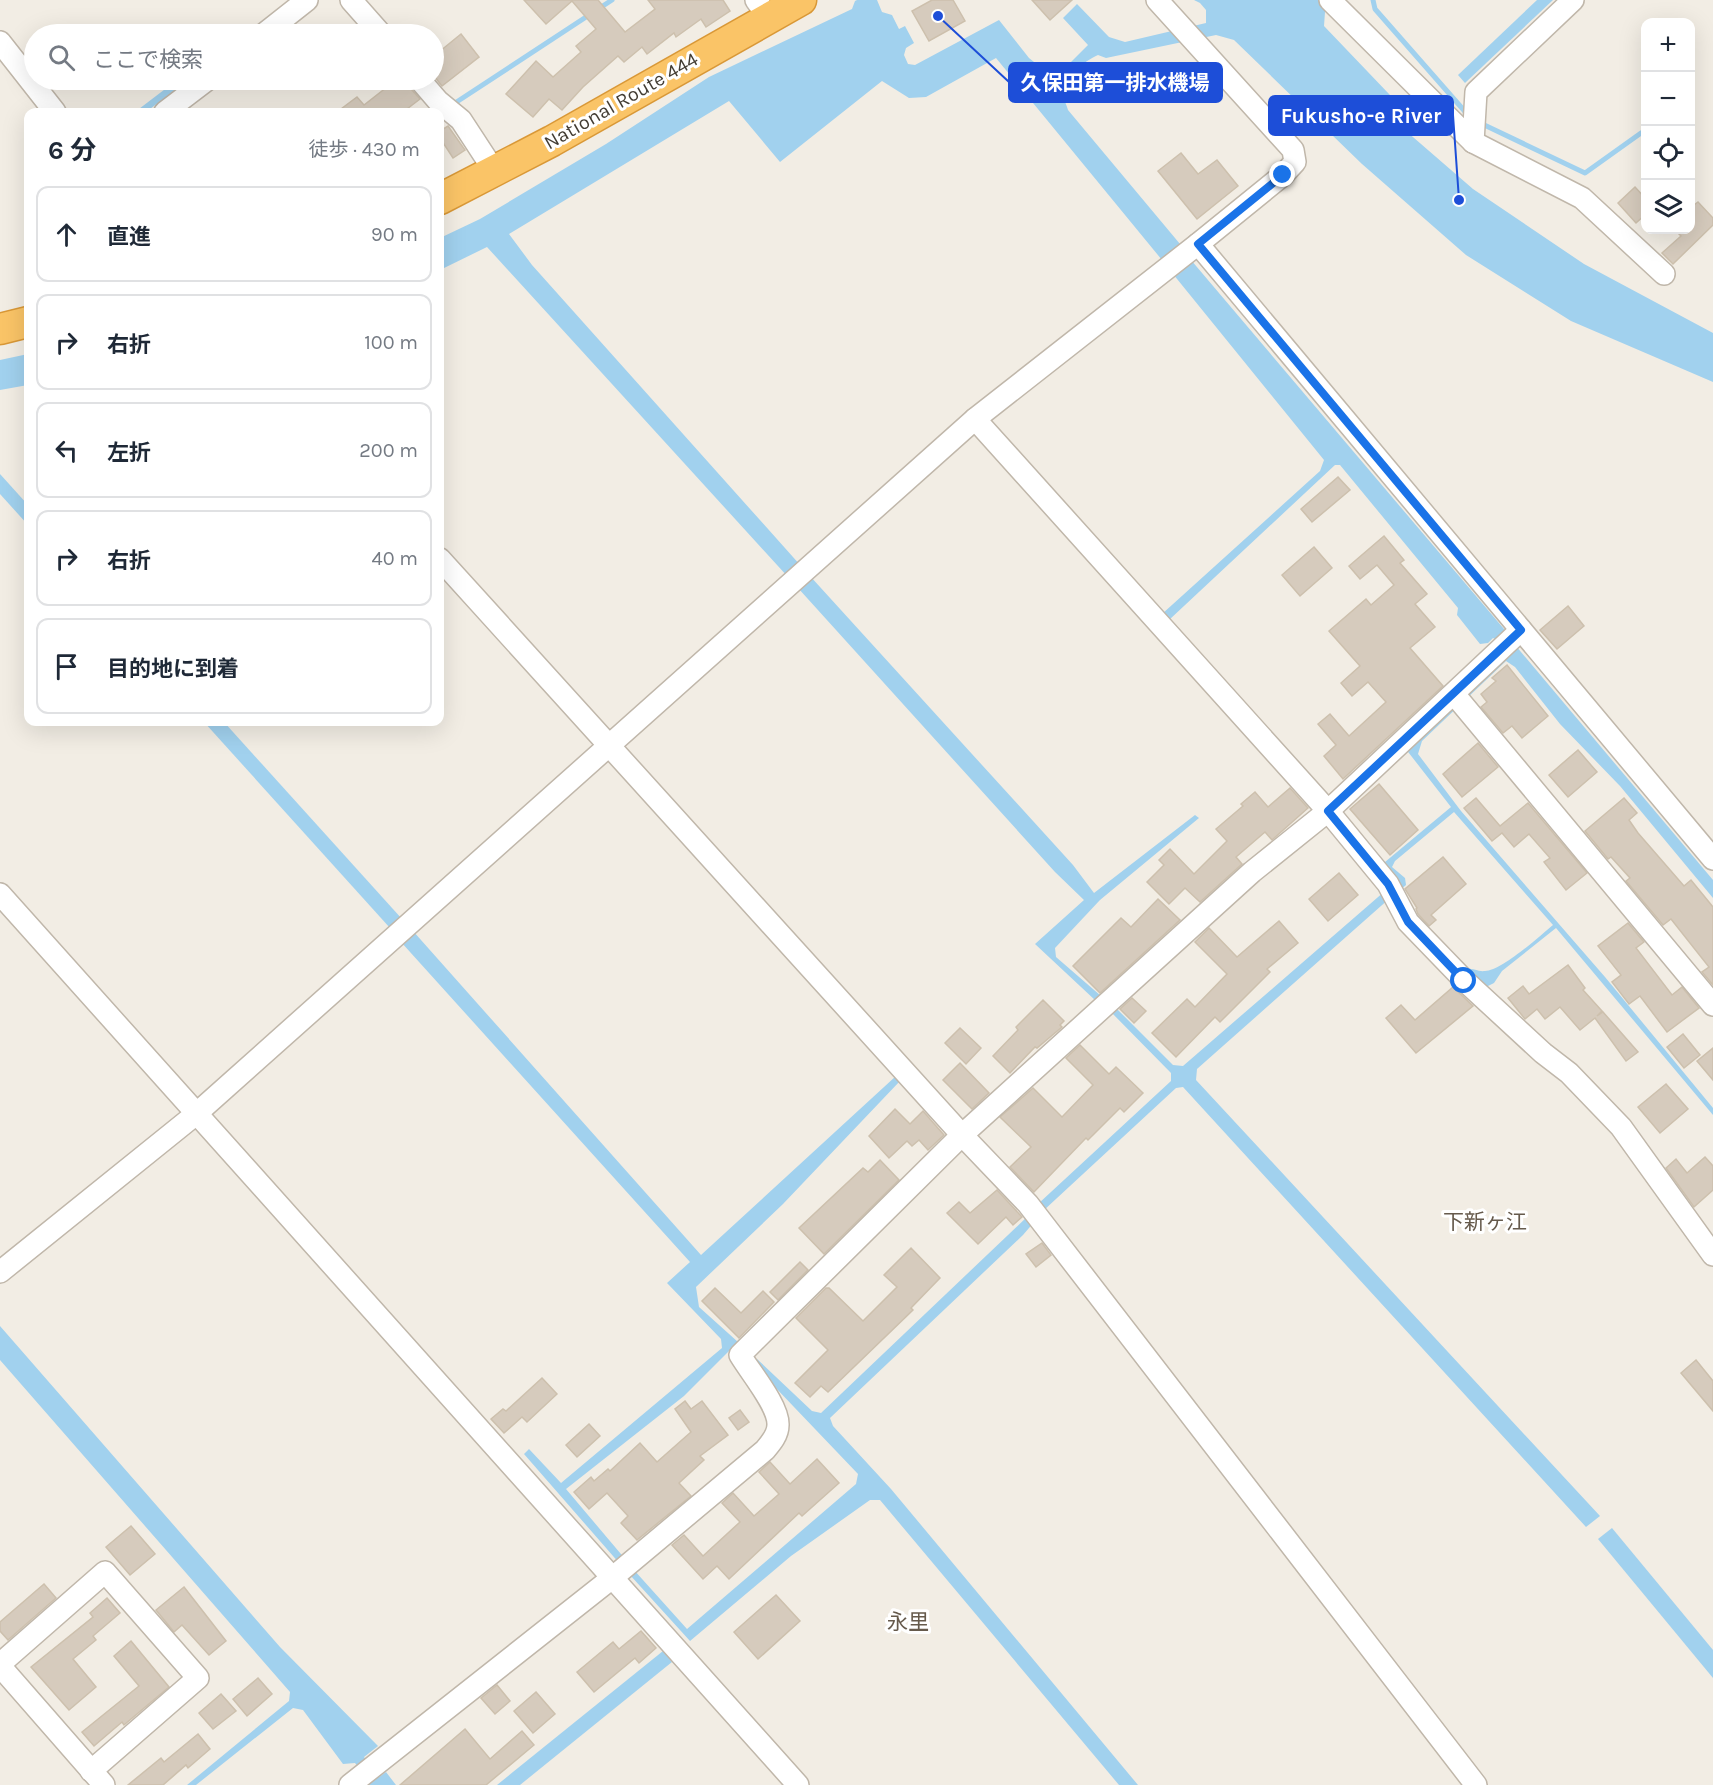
<!DOCTYPE html>
<html lang="ja">
<head>
<meta charset="utf-8">
<style>
	:root { --surface:#fff; --page:#f6f6f7; --text:#1f2937; --muted:#747a83; --line:#e0e1e3 }
	body { margin:0; font-family:Karla,"Noto Sans JP",sans-serif; background:var(--page); color:var(--text) }
	.controls { position:absolute; right:18px; top:18px; display:grid; overflow:hidden; border-radius:12px; box-shadow:0 6px 24px #0002 }
	.controls button { width:54px; height:54px; display:grid; place-items:center; padding:0; border:0; border-bottom:2px solid var(--line); background:var(--surface); color:var(--text); font:30px sans-serif }
	.stop { position:absolute; width:18px; height:18px; margin:-14px; border:4px solid #1a73e8; border-radius:50%; background:#fff }
	.stop.end { background:#1a73e8; border-color:#fff; box-shadow:0 2px 6px #0008 }
	.list { margin:0; padding:0; list-style:none }
	h2 { display:flex; justify-content:space-between; align-items:center; height:78px; margin:0; padding:0 24px; font-size:26px }
	h2 small { font-size:20px; font-weight:400; color:var(--muted) }
	.list li { display:grid; grid-template-columns:39px 1fr auto; gap:18px; align-items:center; box-sizing:border-box; height:96px; margin:0 12px 12px; padding:0 12px; border:2px solid var(--line); border-radius:12px }
	.list b { display:block; font-size:22px; white-space:nowrap }
	.list em { font-size:20px; font-style:normal; color:var(--muted) }
	.icon { flex:none; width:33px; height:33px; fill:none; stroke:currentColor; stroke-width:2; stroke-linecap:round; stroke-linejoin:round }
	.map { position:relative; flex:none; width:1713px; height:1785px; overflow:hidden }
	.search { position:absolute; background:var(--surface); box-shadow:0 6px 24px #0002; left:24px; top:24px; width:420px; height:66px; display:flex; align-items:center; gap:15px; box-sizing:border-box; padding:0 21px; border-radius:33px; color:var(--muted); font-size:22px }
	.panel { position:absolute; background:var(--surface); box-shadow:0 6px 24px #0002; left:24px; top:108px; width:420px; height:618px; border-radius:12px }
	.map>svg:first-child { display:block }
	.water { fill:#a1d1ee }
	.lines { fill:none; stroke-linecap:round; stroke-linejoin:round }
	.stream { stroke:#a1d1ee; stroke-width:5 }
	.building { fill:#d6cbbd; stroke:#cdc0ad; stroke-width:1.5 }
	.minor-casing { stroke:#c0b7aa; stroke-width:24 }
	.highway-casing { stroke:#d99837; stroke-width:33 }
	.minor { stroke:#fff; stroke-width:21 }
	.highway { stroke:#fac467; stroke-width:30 }
	.route { stroke:#1a73e8; stroke-width:8 }
	.labels { text-anchor:middle; dominant-baseline:central; stroke-width:6; stroke-linejoin:round; paint-order:stroke }
	.street-label { font-size:20px; fill:#433d34; stroke:#fff }
	.neighbourhood-label { font-size:21px; fill:#665a4c; stroke:#fff }
	.leader { fill:none; stroke:#1d4ed8; stroke-width:2 }
	.callout-dot { fill:#1d4ed8; stroke:#fff; stroke-width:2 }
	.callout { fill:#1d4ed8; stroke:#1d4ed8; stroke-width:2 }
	.callout-label { font-size:21px; text-anchor:middle; font-weight:bold; fill:#fff }
</style>
</head>
<body>
<div class="map">
<svg width="1713" height="1785" viewBox="0 0 1713 1785">
	<rect width="100%" height="100%" fill="#f2ede4"/>
	<!-- water -->
	<g class="water">
		<path d="M857 0H877L882 12 892 15 899 29 905 26 914 43 906 48 904 55 908 64 915 65 999 20 1029 58 1049 74 1060 73 1088 45 1063 18 1077 4 1109 37 1125 42 1206 23V10L1200 3 1194 0H1333L1325 12 1324 26 1411 117 1406 131 1473 189 1584 264 1713 333V382L1571 321 1466 255 1362 164 1234 40 1216 35 1106 58 1098 55C1084 61 1062 79 1063 96 1064 100 1067 106 1068 110L1180 244 1162 260 996 58 926 97 909 98 882 81 780 162 729 101 509 234 532 265 801 566 788 577 487 247 440 270V238L480 219 606 144 709 77 852 9 855 1Z"/>
		<polygon points="1537,0 1553,0 1465,83 1458,75"/>
		<polygon points="177,80 188,80 146,112 135,112"/>
		<polygon points="1191,260 1504,629 1505,638 1500,642 1493,638 1488,643 1480,644 1457,615 1458,608 1340,465 1335,465 1169,620 1162,614 1320,471 1324,460 1173,274"/>
		<polygon points="28,354 28,385 0,390 0,360"/>
		<polygon points="0,474 28,505 28,525 0,494"/>
		<polygon points="810,576 1073,865 1094,893 1195,815 1199,818 1100,900 1055,948 1056,957 1101,996 1096,1001 1035,944 1084,900 1055,872 798,588"/>
		<path d="M1516 646 1713 880V898L1620 786 1560 724 1515 667 1506 661 1422 741 1418 754 1461 811 1605 977 1713 1108V1115L1556 928 1502 971 1494 983 1482 989 1461 969C1473 967 1477 972 1485 971 1501 971 1540 936 1553 925L1454 812 1395 861 1392 867 1405 878 1406 885 1399 891 1340 812 1385 862 1451 807 1405 748Z"/>
		<polygon points="204,722 224,722 402,919 390,928"/>
		<polygon points="1385,891 1390,898 1197,1069 1196,1080 1600,1516 1586,1527 1183,1087 1176,1088 1043,1211 1038,1204 1171,1081 1171,1073 1110,1011 1114,1006 1173,1065 1183,1066"/>
		<polygon points="413,931 701,1255 896,1076 900,1081 783,1204 696,1287 699,1307 738,1342 684,1396 566,1489 626,1560 620,1564 524,1454 529,1449 561,1483 722,1348 721,1339 667,1283 690,1262 401,942"/>
		<polygon points="1029,1215 1035,1221 1023,1235 830,1418 833,1426 891,1489 1138,1785 1119,1785 880,1500 870,1500 791,1556 690,1641 630,1575 634,1570 687,1629 856,1484 858,1474 752,1363 757,1359 812,1411 821,1413"/>
		<polygon points="0,1326 280,1647 378,1746 364,1757 379,1777 386,1772 396,1785 368,1785 371,1783 355,1763 343,1764 303,1710 293,1708 196,1785 187,1785 289,1701 290,1692 0,1360"/>
		<polygon points="1612,1528 1713,1650 1713,1678 1598,1539"/>
		<polygon points="663,1651 672,1662 520,1785 497,1785"/>
	</g>
	<g class="lines">
		<!-- stream -->
		<g class="stream">
			<polyline points="1373,0 1375,9 1468,115"/>
			<polyline points="455,103 612,0"/>
			<polyline points="1478,122 1585,173 1641,133"/>
		</g>
	</g>
	<!-- building -->
	<g class="building">
		<polygon points="524,0 598,0 625,32 655,9 648,0 723,0 730,11 706,27 701,19 676,37 674,33 647,54 642,47 624,62 618,56 583,87 562,110 549,99 533,117 506,94 536,61 553,77 581,52 576,46 596,29 572,1 546,24"/>
		<polygon points="932,0 953,0 965,21 929,41 912,11"/>
		<polygon points="1032,0 1072,0 1050,20"/>
		<polygon points="461,34 479,57 442,86 434,76 434,56"/>
		<polygon points="396,80 408,80 410,88 420,99 403,112 337,112 357,97 364,105"/>
		<polygon points="448,126 465,150 453,158 440,138 440,131"/>
		<polygon points="1181,153 1198,174 1217,160 1238,186 1197,219 1158,171"/>
		<polygon points="1635,187 1646,199 1646,214 1636,223 1618,203"/>
		<polygon points="1698,202 1713,218 1713,225 1673,264 1662,253 1681,236 1675,230 1690,230 1690,208"/>
		<polygon points="1338,477 1350,490 1312,522 1301,509"/>
		<polygon points="1384,536 1404,560 1400,563 1427,594 1415,604 1435,627 1410,648 1443,686 1343,779 1324,756 1336,745 1318,724 1330,714 1349,736 1386,702 1368,682 1352,696 1341,683 1360,666 1329,631 1366,599 1371,605 1394,585 1377,565 1360,579 1349,566"/>
		<polygon points="1314,547 1332,568 1300,596 1282,575"/>
		<polygon points="1568,606 1584,626 1557,649 1540,630"/>
		<polygon points="1507,665 1548,716 1522,738 1512,726 1503,733 1481,707 1487,702 1481,694 1496,681 1492,678"/>
		<polygon points="1478,743 1498,767 1462,797 1443,774"/>
		<polygon points="1578,750 1597,772 1568,797 1549,775"/>
		<polygon points="1379,784 1418,830 1390,855 1350,809"/>
		<polygon points="1290,788 1308,808 1272,840 1265,832 1236,857 1242,864 1200,902 1185,888 1169,904 1147,882 1164,865 1159,860 1170,849 1194,874 1227,841 1216,829 1243,806 1241,804 1255,792 1268,807"/>
		<polygon points="1476,798 1500,826 1528,803 1587,873 1566,890 1544,862 1550,858 1529,834 1514,847 1502,833 1492,841 1464,808"/>
		<polygon points="1624,798 1637,813 1629,820 1638,833 1684,886 1691,880 1713,907 1713,985 1702,972 1709,967 1671,919 1663,925 1626,881 1630,878 1611,857 1608,859 1585,831"/>
		<polygon points="1443,857 1466,884 1431,915 1436,920 1429,926 1418,914 1416,909 1417,908 1405,889"/>
		<polygon points="1339,873 1358,895 1328,921 1309,899"/>
		<polygon points="1158,899 1180,920 1100,993 1073,966 1121,918 1131,927"/>
		<polygon points="1279,921 1298,943 1267,969 1270,972 1220,1022 1215,1017 1176,1057 1152,1033 1187,999 1195,1007 1227,974 1195,942 1209,928 1237,957"/>
		<polygon points="1628,923 1644,942 1636,948 1672,995 1682,987 1699,1008 1667,1032 1640,996 1629,1004 1612,982 1621,975 1598,946"/>
		<polygon points="1568,965 1585,988 1583,990 1602,1011 1597,1016 1603,1012 1638,1052 1626,1061 1595,1018 1580,1030 1560,1007 1545,1019 1537,1009 1525,1019 1508,998 1523,986 1529,994"/>
		<polygon points="1453,987 1473,1006 1416,1053 1386,1018 1401,1005 1415,1020"/>
		<polygon points="1132,998 1146,1011 1134,1023 1120,1009"/>
		<polygon points="1043,1000 1064,1021 1060,1025 1062,1027 1037,1048 1035,1047 1010,1073 993,1056 1018,1030 1016,1027"/>
		<polygon points="960,1028 981,1048 966,1064 945,1043"/>
		<polygon points="1683,1034 1700,1055 1684,1068 1667,1047"/>
		<polygon points="1080,1045 1109,1074 1116,1067 1143,1093 1124,1112 1120,1108 1088,1140 1086,1138 1034,1192 1010,1167 1031,1147 1000,1117 1033,1088 1062,1117 1093,1085 1066,1058"/>
		<polygon points="1713,1048 1713,1080 1697,1061"/>
		<polygon points="960,1063 989,1093 972,1109 943,1080"/>
		<polygon points="1666,1084 1688,1109 1660,1133 1638,1107"/>
		<polygon points="895,1109 910,1124 923,1111 944,1135 928,1150 919,1140 912,1146 907,1141 889,1158 869,1136"/>
		<polygon points="1705,1157 1713,1166 1713,1190 1694,1207 1666,1168 1676,1159 1687,1173"/>
		<polygon points="880,1160 899,1180 824,1254 799,1228 863,1168 868,1172"/>
		<polygon points="997,1190 1022,1217 1013,1225 1006,1217 978,1244 947,1213 959,1202 970,1213"/>
		<polygon points="1042,1243 1051,1255 1036,1267 1026,1254"/>
		<polygon points="911,1248 940,1278 911,1308 913,1310 828,1392 821,1386 810,1397 795,1383 828,1350 796,1318 826,1288 829,1288 863,1321 897,1287 884,1275"/>
		<polygon points="800,1262 808,1270 778,1300 770,1292"/>
		<polygon points="715,1288 741,1313 763,1291 774,1302 739,1338 702,1301"/>
		<polygon points="1696,1360 1713,1381 1713,1411 1681,1373"/>
		<polygon points="542,1378 557,1394 527,1422 522,1417 504,1433 491,1419 503,1409 506,1411"/>
		<polygon points="685,1401 691,1409 702,1401 728,1435 700,1456 704,1460 679,1483 691,1496 637,1540 621,1523 628,1516 607,1493 589,1509 574,1492 591,1477 594,1481 608,1469 610,1471 640,1443 657,1462 691,1432 675,1409"/>
		<polygon points="740,1410 749,1422 738,1430 729,1418"/>
		<polygon points="589,1424 600,1436 577,1457 566,1445"/>
		<polygon points="817,1459 839,1483 802,1516 799,1513 729,1579 717,1566 703,1579 672,1545 684,1535 703,1556 740,1522 722,1503 733,1493 754,1516 779,1494 759,1472 770,1462 790,1484"/>
		<polygon points="131,1526 155,1554 130,1575 106,1547"/>
		<polygon points="44,1584 56,1598 8,1640 0,1631 0,1622"/>
		<polygon points="184,1587 226,1641 209,1655 182,1625 174,1632 156,1610"/>
		<polygon points="776,1595 800,1621 758,1659 734,1632"/>
		<polygon points="107,1598 120,1613 93,1636 96,1640 73,1659 96,1687 69,1710 31,1667 93,1617 90,1613"/>
		<polygon points="641,1631 656,1648 639,1663 635,1658 594,1692 577,1672 613,1642 619,1649"/>
		<polygon points="131,1641 169,1687 124,1725 122,1722 94,1746 82,1732 139,1686 114,1656"/>
		<polygon points="258,1678 272,1694 247,1716 233,1699"/>
		<polygon points="497,1685 510,1701 495,1714 481,1698"/>
		<polygon points="536,1692 555,1714 533,1733 514,1711"/>
		<polygon points="221,1694 236,1711 213,1729 199,1713"/>
		<polygon points="465,1729 490,1759 522,1731 534,1745 486,1785 400,1785"/>
		<polygon points="198,1734 210,1749 188,1768 186,1765 163,1785 128,1785 161,1758 164,1762"/>
	</g>
	<g class="lines">
		<defs>
			<g id="minor">
				<polyline points="351,0 381,34"/>
				<polyline points="756,0 769,18"/>
				<polyline points="1330,0 1473,142 1582,198 1664,274"/>
				<polyline points="264,34 307,0"/>
				<polyline points="0,42 55,112"/>
				<polyline points="420,80 438,101 461,120 495,172"/>
				<polyline points="165,112 207,80"/>
				<polyline points="1473,142 1476,92 1573,0"/>
				<polyline points="1198,244 1713,859"/>
				<polyline points="975,419 1328,811 1388,884 1408,922 1465,981 1543,1053 1569,1073 1621,1127 1713,1255"/>
				<polyline points="440,559 962,1135 1028,1204 1476,1785"/>
				<polyline points="1454,694 1713,1005"/>
				<polyline points="0,894 798,1785"/>
				<polyline points="0,1272 196,1114 975,419 1198,244 1283,175 1295,162 1293,150 1157,0"/>
				<polyline points="0,1664 105,1572 198,1678 91,1771"/>
				<polyline points="0,1666 104,1785"/>
				<path d="M350 1785 612 1578 765 1450C771 1443 778 1435 778 1425 779 1406 750 1372 740 1355L962 1135 1252 872 1328 811 1521 630"/>
			</g>
			<g id="highway">
				<polyline points="440,199 552,141 801,0"/>
				<polyline points="0,329 28,322"/>
			</g>
		</defs>
		<!-- minor casing -->
		<use href="#minor" class="minor-casing"/>
		<!-- highway casing -->
		<use href="#highway" class="highway-casing"/>
		<!-- minor -->
		<use href="#minor" class="minor"/>
		<!-- highway -->
		<use href="#highway" class="highway"/>
	</g>
	<g class="lines">
		<!-- route -->
		<polyline class="route" points="1283,175 1198,244 1521,630 1328,811 1388,884 1408,922 1464,981"/>
	</g>
	<g class="labels">
		<!-- street labels -->
		<g class="street-label">
			<text transform="translate(621 101) rotate(-30)">National Route 444</text>
		</g>
		<!-- neighbourhood labels -->
		<g class="neighbourhood-label">
			<text x="1485" y="1222">下新ヶ江</text>
			<text x="908" y="1622">永里</text>
		</g>
	</g>
	<!-- callouts -->
	<path class="leader" d="M938 16L1009 82M1459 200L1453 115"/>
	<g class="callout-dot">
		<circle cx="938" cy="16" r="6"/>
		<circle cx="1459" cy="200" r="6"/>
	</g>
	<g class="callout">
		<rect x="1009" y="63" width="213" height="39" rx="6"/>
		<rect x="1269" y="96" width="184" height="39" rx="6"/>
	</g>
	<g class="callout-label">
		<text x="1115" y="90">久保田第一排水機場</text>
		<text x="1361" y="123">Fukusho-e River</text>
	</g>
</svg>
<div class="controls">
<button>+</button>
<button>−</button>
<button><svg class="icon" aria-label="locate" viewBox="0 0 24 24"><circle cx="12" cy="12" r="6"/><path d="M12 2v4M12 18v4M2 12h4M18 12h4"/></svg></button>
<button><svg class="icon" aria-label="layers" viewBox="0 0 24 24"><path d="M12 4l9 5-9 5-9-5zM3 14l9 5 9-5"/></svg></button>
</div>
<div class="stop" style="left:1464px;top:981px"></div>
<div class="stop end" style="left:1283px;top:175px"></div>
<div class="search"><svg class="icon" aria-label="search" viewBox="0 0 24 24"><circle cx="10" cy="10" r="6"/><path d="M15 15l6 6"/></svg>ここで検索</div>
<section class="panel">
<h2>6 分<small>徒歩 · 430 m</small></h2>
<ul class="list">
<li><svg class="icon" aria-label="ahead" viewBox="0 0 24 24"><path d="M12 20V5M6 11l6-6 6 6"/></svg><div><b>直進</b></div><em>90 m</em></li>
<li><svg class="icon" aria-label="right" viewBox="0 0 24 24"><path d="M7 20v-9h11M14 6l5 5-5 5"/></svg><div><b>右折</b></div><em>100 m</em></li>
<li><svg class="icon" aria-label="left" viewBox="0 0 24 24"><path d="M17 20v-9H6M10 6l-5 5 5 5"/></svg><div><b>左折</b></div><em>200 m</em></li>
<li><svg class="icon" aria-label="right" viewBox="0 0 24 24"><path d="M7 20v-9h11M14 6l5 5-5 5"/></svg><div><b>右折</b></div><em>40 m</em></li>
<li><svg class="icon" aria-label="arrive" viewBox="0 0 24 24"><path d="M6 21V4h12l-3 4 3 4H6"/></svg><div><b>目的地に到着</b></div></li>
</ul>
</section>
</div>
</body>
</html>
